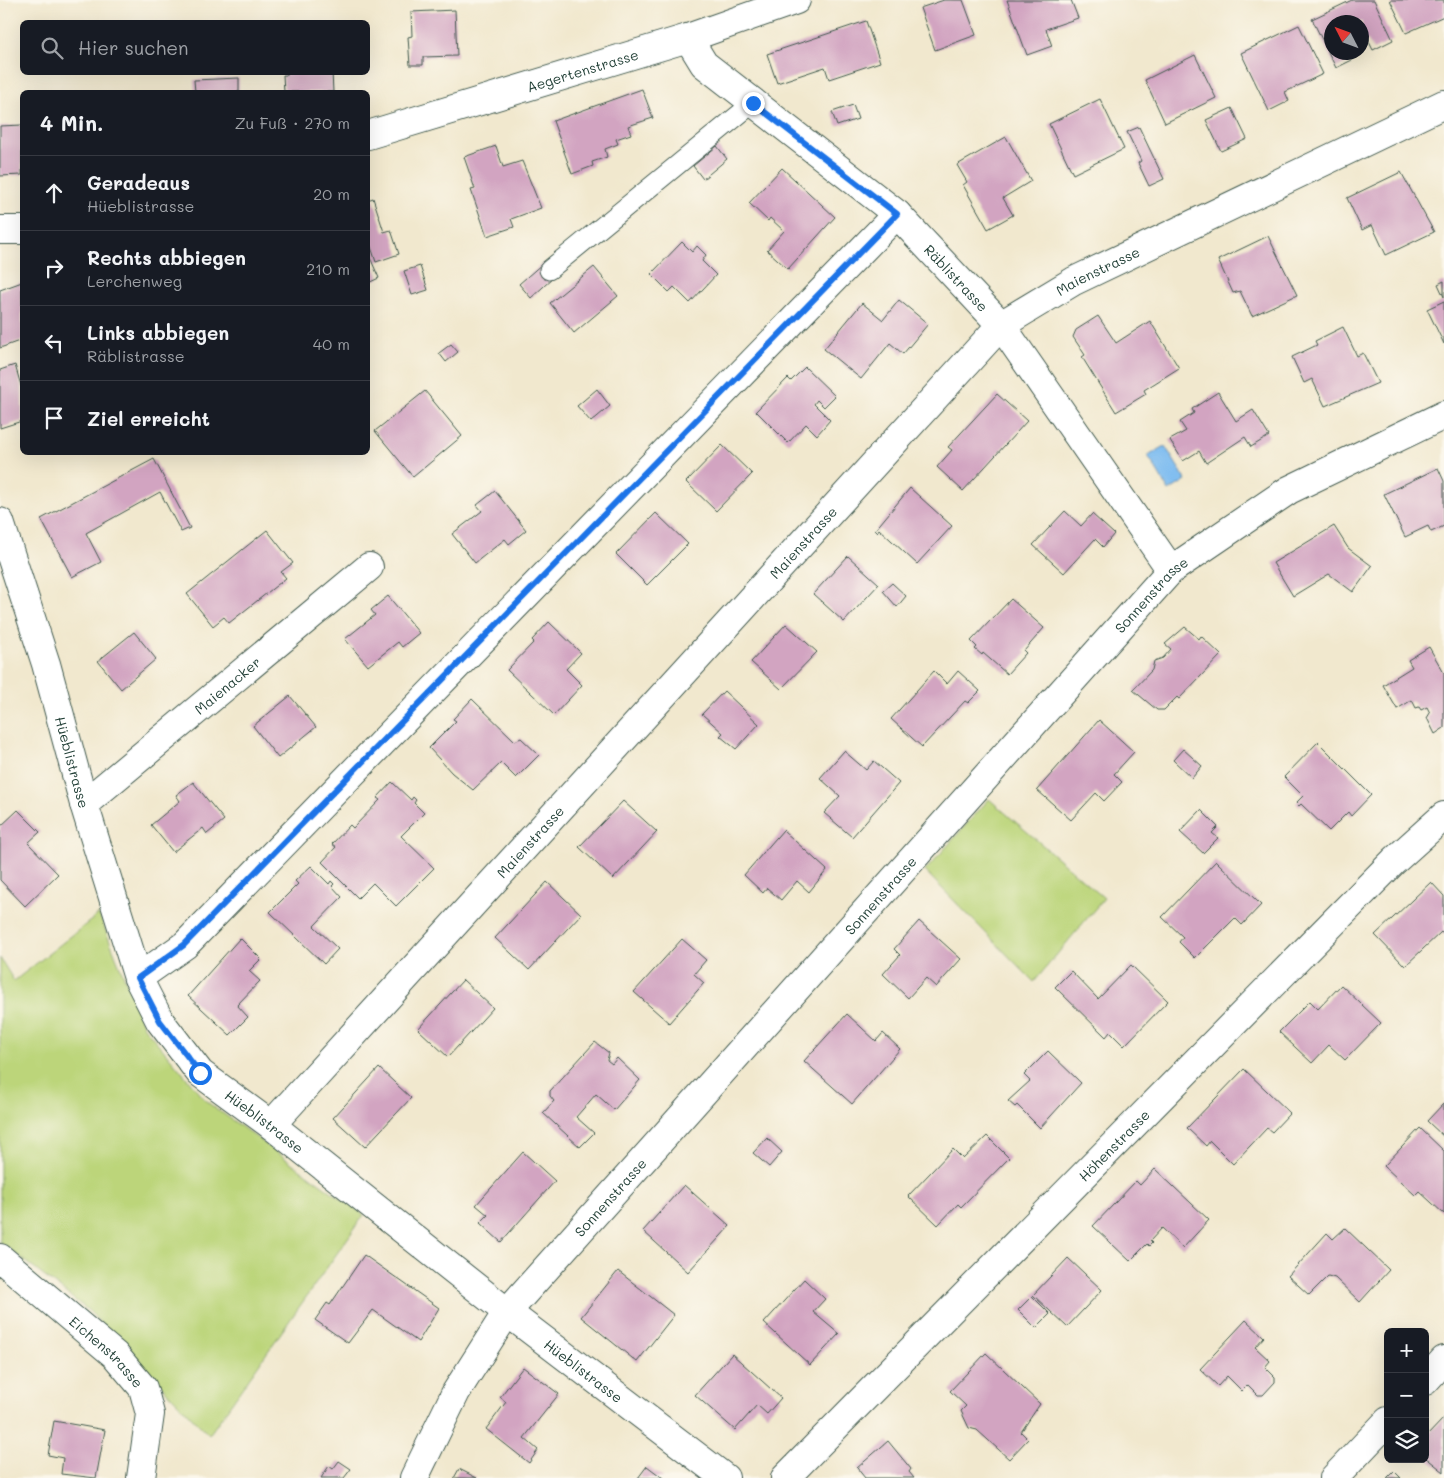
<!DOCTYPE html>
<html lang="de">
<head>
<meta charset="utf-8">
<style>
	:root { --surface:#171b24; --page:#242831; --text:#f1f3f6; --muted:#9ea1a6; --line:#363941 }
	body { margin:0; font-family:Mali,sans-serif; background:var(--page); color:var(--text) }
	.controls { position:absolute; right:15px; bottom:15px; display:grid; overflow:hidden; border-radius:8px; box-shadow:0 5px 20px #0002 }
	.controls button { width:45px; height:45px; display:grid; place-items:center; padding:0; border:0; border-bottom:1px solid var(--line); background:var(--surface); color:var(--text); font:25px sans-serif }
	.compass { position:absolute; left:1324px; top:15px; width:45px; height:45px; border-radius:50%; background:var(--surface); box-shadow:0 5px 20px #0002; rotate:312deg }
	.stop { position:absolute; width:15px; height:15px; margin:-11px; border:4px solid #1a73e8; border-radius:50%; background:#fff }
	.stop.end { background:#1a73e8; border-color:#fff; box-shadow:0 1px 5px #0008 }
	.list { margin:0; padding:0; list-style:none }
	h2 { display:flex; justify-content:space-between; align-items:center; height:65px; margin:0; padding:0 20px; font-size:21px }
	h2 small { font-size:16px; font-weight:400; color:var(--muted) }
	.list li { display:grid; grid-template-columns:32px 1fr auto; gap:15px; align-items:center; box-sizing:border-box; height:75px; padding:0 20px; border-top:1px solid var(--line) }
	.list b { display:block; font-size:19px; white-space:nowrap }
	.list p { margin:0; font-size:16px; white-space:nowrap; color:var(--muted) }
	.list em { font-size:16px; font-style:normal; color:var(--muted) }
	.icon { flex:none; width:28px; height:28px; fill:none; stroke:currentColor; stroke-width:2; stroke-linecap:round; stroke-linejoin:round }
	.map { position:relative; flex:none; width:1444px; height:1478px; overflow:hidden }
	.search { position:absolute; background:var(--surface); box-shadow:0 5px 20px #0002; left:20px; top:20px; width:350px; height:55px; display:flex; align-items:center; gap:12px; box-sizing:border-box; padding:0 18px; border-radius:8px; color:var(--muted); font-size:19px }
	.panel { position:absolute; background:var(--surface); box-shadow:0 5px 20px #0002; left:20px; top:90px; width:350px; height:365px; border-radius:8px }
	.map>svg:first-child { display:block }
	.green { fill:#bcd57a; stroke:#6e8957 }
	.water { fill:#7cbbf0; stroke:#4e7c92 }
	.building { fill:#d2a4c1 }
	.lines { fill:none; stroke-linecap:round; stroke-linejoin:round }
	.lane-casing { stroke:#3e574b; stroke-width:21 }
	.street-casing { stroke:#3e574b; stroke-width:30 }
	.lane { stroke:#fff; stroke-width:19 }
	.street { stroke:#fff; stroke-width:28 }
	.route { stroke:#1a73e8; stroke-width:6 }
	.labels { text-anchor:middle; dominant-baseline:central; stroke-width:4; stroke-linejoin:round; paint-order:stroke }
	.street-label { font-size:14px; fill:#1f3d34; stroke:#fbf7ec }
</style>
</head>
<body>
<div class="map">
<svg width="1444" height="1478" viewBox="0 0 1444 1478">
	<rect width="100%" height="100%" fill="#fbf7ec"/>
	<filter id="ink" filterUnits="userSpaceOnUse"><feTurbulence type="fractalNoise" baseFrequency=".02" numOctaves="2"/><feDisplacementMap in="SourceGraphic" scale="10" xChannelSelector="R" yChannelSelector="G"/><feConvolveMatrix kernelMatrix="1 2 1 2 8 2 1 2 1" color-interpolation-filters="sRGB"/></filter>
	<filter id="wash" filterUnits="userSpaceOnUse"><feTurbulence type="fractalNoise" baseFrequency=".0096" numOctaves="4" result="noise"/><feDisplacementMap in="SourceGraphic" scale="20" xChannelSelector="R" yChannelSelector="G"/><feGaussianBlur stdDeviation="1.12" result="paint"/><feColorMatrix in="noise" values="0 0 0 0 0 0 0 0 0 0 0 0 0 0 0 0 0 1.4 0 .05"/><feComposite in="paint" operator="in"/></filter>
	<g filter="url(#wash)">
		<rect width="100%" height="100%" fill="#f1e8ce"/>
		<!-- green -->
		<g class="green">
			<polygon points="989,799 1104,898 1034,982 925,871"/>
			<polygon points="99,914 144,1027 207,1102 364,1215 209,1435 89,1311 0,1242 0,958 14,981"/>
		</g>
		<!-- water -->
		<polygon class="water" points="1165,446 1186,480 1169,491 1148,456"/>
		<g id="blocks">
			<!-- building -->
			<g class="building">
				<polygon points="944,0 963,0 976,35 935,50 920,8"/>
				<polygon points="1007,0 1071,0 1078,18 1046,29 1052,46 1027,55"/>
				<polygon points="1352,0 1374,0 1393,40 1373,50 1368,40 1362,43 1362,22 1332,22 1332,52 1353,52 1356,58 1336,68 1312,19"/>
				<polygon points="1390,0 1444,0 1444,16 1406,33"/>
				<polygon points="455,10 457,56 423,57 423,65 410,65 408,37 412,36 411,12"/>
				<polygon points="866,21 880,62 829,79 825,67 777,83 767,54"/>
				<polygon points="1299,25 1323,74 1285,92 1289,101 1269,111 1241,53"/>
				<polygon points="1195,55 1216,98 1165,123 1145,80"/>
				<polygon points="287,72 332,72 333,92 284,92 283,75 287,75"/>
				<polygon points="239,78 239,92 195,92 194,80"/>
				<polygon points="642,89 653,118 628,126 631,134 616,139 618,144 605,149 607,157 592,162 593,166 572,174 553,121"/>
				<polygon points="1100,99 1124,149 1073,174 1049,124"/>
				<polygon points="853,105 858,119 837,126 832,112"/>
				<polygon points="1232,108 1247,139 1221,151 1206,120"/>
				<polygon points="22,125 22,175 0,176 0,126"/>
				<polygon points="1139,127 1164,179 1149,186 1138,163 1141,161 1127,132"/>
				<polygon points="1006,137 1031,181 1003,198 1013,215 988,229 963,185 967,182 957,165"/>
				<polygon points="496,146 503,167 522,161 541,208 511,219 514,227 487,236 471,190 475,189 464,157"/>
				<polygon points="717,146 727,159 703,179 693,166"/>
				<polygon points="782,168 835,217 788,269 767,250 784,231 770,218 768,221 749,203"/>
				<polygon points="1401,172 1434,232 1386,255 1372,225 1362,230 1347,198"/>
				<polygon points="373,198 384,232 391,230 399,254 376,262 368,238 368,200"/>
				<polygon points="1268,236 1297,295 1252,316 1240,291 1233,293 1218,260"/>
				<polygon points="682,242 692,252 697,246 706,255 702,261 716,275 690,303 674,287 669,292 651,274"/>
				<polygon points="368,253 379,278 368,283"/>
				<polygon points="543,263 555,276 531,298 519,284"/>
				<polygon points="420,266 428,290 412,295 404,271"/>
				<polygon points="594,267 618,296 574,333 550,303"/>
				<polygon points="1444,281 1444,297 1438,284"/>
				<polygon points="22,282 22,340 0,348 0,290"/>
				<polygon points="899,300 928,324 903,354 890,343 861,379 824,349 862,303 883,320"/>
				<polygon points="1444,301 1444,344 1427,309"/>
				<polygon points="1098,316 1116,343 1150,321 1179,368 1144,390 1146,394 1116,412 1082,357 1085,355 1073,337 1076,330"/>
				<polygon points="1343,327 1357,356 1363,353 1378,383 1325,406 1312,379 1304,383 1292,357 1317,345 1315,341"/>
				<polygon points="451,344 458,352 446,362 439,353"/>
				<polygon points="15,365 22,389 22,421 0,428 0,370"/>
				<polygon points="805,367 835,396 824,407 817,400 814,404 830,420 817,435 806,424 788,443 756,411 788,378 791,381"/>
				<polygon points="597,389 610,406 591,422 577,406"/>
				<polygon points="425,391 462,436 413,477 375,431"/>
				<polygon points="1218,392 1236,421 1253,410 1269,436 1251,447 1245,437 1206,463 1199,451 1183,461 1170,440 1186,431 1180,422 1194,413 1192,409"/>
				<polygon points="997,394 1027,421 963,491 937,467 952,450 948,447"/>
				<polygon points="722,445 752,474 716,511 686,482"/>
				<polygon points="154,459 190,528 181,532 160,492 86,533 101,562 72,577 41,519"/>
				<polygon points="1438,468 1444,481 1444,526 1431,532 1428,526 1405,537 1384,494"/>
				<polygon points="910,488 952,526 917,564 879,529 877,532 875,530"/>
				<polygon points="495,491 526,530 509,544 505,539 475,563 452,534 482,511 477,505"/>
				<polygon points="1065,511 1081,526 1092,514 1114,534 1103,547 1095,539 1064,573 1033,545"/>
				<polygon points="656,513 688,544 647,585 616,554"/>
				<polygon points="1334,526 1348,548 1372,566 1353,592 1329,574 1293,596 1273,563"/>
				<polygon points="267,530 293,563 281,572 286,578 229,623 224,617 213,626 187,594"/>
				<polygon points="848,556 879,584 844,622 813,594"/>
				<polygon points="892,583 906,596 897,607 883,591"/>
				<polygon points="388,596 419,633 402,647 398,642 368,666 345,639 375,615 371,610"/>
				<polygon points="1011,599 1044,628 1024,651 1026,653 1007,674 983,653 982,655 975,649 977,647 971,641"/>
				<polygon points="549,622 581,653 566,669 582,685 554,715 507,670 534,642 532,640"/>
				<polygon points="786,624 817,652 781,689 751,662"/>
				<polygon points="1185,627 1199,639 1201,636 1221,655 1179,699 1177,697 1164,710 1157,710 1133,690 1152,670 1154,661 1163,658 1171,649 1165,644"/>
				<polygon points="134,632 156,659 121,689 98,661"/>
				<polygon points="1429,647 1444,673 1444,728 1435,734 1427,718 1430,713 1427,707 1421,710 1419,707 1416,708 1412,700 1397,709 1383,685 1412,667 1408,660"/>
				<polygon points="934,671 947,684 958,671 980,691 968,703 965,701 922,747 891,719"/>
				<polygon points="724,691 759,724 736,749 720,736 723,733 702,714"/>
				<polygon points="290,696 316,727 278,758 253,726"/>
				<polygon points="472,699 515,741 521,738 539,755 516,778 501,763 473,790 452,773 429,748 456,721 453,719"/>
				<polygon points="1099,720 1134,752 1114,774 1122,782 1104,801 1096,793 1071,820 1037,790"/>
				<polygon points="1318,742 1371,795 1351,816 1348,812 1329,831 1301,804 1299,806 1296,803 1303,796 1284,777"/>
				<polygon points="1183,749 1202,766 1192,778 1173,760"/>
				<polygon points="844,751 866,770 874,761 899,783 852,837 824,813 840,796 820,778"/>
				<polygon points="193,782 224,820 207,834 203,828 173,852 151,825 180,801 176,795"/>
				<polygon points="392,782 411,800 413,797 416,800 414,803 424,813 401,836 434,868 396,906 373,883 358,898 322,862 336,847 332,844 350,825 353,828 380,800 377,798"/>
				<polygon points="623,801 657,832 613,879 579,847"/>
				<polygon points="18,810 40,832 28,843 58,874 25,906 0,880 0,827"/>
				<polygon points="1201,810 1218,827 1212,833 1218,838 1203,853 1180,832"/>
				<polygon points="783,830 827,870 809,892 797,881 781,900 767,888 763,893 744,875"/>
				<polygon points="1216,861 1261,905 1242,925 1235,918 1195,958 1179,942 1183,937 1162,917"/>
				<polygon points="311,866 329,884 331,881 334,884 332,886 342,897 314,926 338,949 324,964 270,912 298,884 295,881"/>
				<polygon points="547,882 581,914 529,970 495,938"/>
				<polygon points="1431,882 1444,896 1444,935 1441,932 1405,966 1375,935"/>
				<polygon points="919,921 961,959 936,987 926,978 908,998 883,974 900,955 894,949"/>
				<polygon points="240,938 261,959 249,971 260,981 237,1005 248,1017 230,1035 188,996"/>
				<polygon points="682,939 706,960 694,974 704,983 669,1023 634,992"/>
				<polygon points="1131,965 1168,1001 1124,1046 1110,1032 1106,1037 1055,987 1071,971 1098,999"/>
				<polygon points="463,980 493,1008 448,1057 418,1029"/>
				<polygon points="1341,985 1381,1023 1345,1060 1329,1045 1312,1063 1279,1032 1310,1001 1318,1009"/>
				<polygon points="847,1014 876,1041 883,1033 900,1049 852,1104 804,1061"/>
				<polygon points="595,1042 609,1053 607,1060 612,1064 617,1058 640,1080 614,1110 596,1094 576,1117 594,1133 580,1147 543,1113 554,1101 550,1096 550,1091"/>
				<polygon points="1048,1051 1081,1083 1040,1128 1017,1105 1015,1107 1008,1101 1030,1081 1024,1075"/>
				<polygon points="379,1068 411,1098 365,1147 333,1118"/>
				<polygon points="1244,1069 1290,1113 1272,1132 1267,1128 1233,1164 1210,1141 1206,1146 1187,1128"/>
				<polygon points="1444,1103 1444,1137 1427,1121"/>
				<polygon points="1420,1128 1444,1151 1444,1214 1419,1191 1415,1195 1384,1166"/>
				<polygon points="987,1136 1009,1158 961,1207 958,1204 938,1225 908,1196 953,1149 963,1159"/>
				<polygon points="767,1138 782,1152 769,1167 753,1153"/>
				<polygon points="523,1152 555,1181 501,1242 480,1223 488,1215 476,1205"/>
				<polygon points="1155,1169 1209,1220 1183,1248 1162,1228 1150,1241 1152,1243 1149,1246 1147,1244 1130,1261 1093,1226 1136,1181 1140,1185"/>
				<polygon points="684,1185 730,1226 688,1272 643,1231"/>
				<polygon points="1345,1228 1389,1270 1360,1302 1335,1278 1328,1276 1309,1295 1288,1276 1327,1233 1333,1239"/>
				<polygon points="364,1255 439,1308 418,1342 373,1310 348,1343 315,1320 327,1303 330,1305"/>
				<polygon points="1068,1258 1102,1290 1067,1327 1033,1295"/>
				<polygon points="618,1271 674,1315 637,1362 581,1317"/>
				<polygon points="804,1279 825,1299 813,1312 839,1334 810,1365 764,1323"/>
				<polygon points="1032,1296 1050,1314 1036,1328 1018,1310"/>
				<polygon points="1246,1320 1264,1337 1255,1347 1270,1361 1265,1367 1275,1377 1275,1382 1263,1395 1258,1395 1248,1385 1242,1391 1227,1376 1218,1386 1200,1369"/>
				<polygon points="986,1353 1040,1404 1021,1432 1028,1439 1009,1459 977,1430 969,1428 961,1411 966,1406 950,1391"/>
				<polygon points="732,1354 781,1398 767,1414 757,1405 735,1430 695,1395"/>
				<polygon points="523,1367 559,1394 524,1438 538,1450 529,1463 486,1429 506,1402 500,1397"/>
				<polygon points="1444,1418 1444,1472 1425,1457 1425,1438"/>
				<polygon points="54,1421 105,1430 96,1478 61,1474 63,1458 48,1455"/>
				<polygon points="888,1441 911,1469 909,1472 914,1478 865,1478 857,1468"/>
				<polygon points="339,1461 351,1469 344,1478 321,1478 329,1466 333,1469"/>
				<polygon points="647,1466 663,1478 638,1478"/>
				<polygon points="459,1469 477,1478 454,1478"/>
				<polygon points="1394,1471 1401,1478 1387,1478"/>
			</g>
		</g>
	</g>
	<g filter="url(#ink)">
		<use href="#blocks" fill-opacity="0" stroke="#3e574b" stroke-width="1"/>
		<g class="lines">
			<defs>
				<polyline id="lane" points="549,270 753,103"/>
				<g id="street">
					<path id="s1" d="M688 38 704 64 897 214 1001 325 1171 570"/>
					<path id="s2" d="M368 135 688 38 796 0"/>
					<polyline points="0,230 22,230"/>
					<path id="s3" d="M0 522 46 664 84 804 138 978 160 1021 200 1073 271 1125 507 1312 725 1478"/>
					<path id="s4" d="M84 804 369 567"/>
					<polyline points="138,978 185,945 897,214"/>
					<path id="s5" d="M271 1125 1001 325 1074 281 1444 104"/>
					<path id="s6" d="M0 1258 115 1355 143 1388 150 1414 141 1478"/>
					<polyline points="1425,1381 1444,1360"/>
					<path id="s7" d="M414 1478 456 1392 507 1312 1171 570 1289 490 1444 415"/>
					<path id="s8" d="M785 1478 1394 861 1444 816"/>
					<polyline points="1334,1478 1388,1421"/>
				</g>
			</defs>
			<!-- lane casing -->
			<use href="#lane" class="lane-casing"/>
			<!-- street casing -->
			<use href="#street" class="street-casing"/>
			<!-- lane -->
			<use href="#lane" class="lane"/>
			<!-- street -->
			<use href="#street" class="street"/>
		</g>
	</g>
	<g class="lines" filter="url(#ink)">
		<!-- route -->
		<polyline class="route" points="200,1073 160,1021 138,978 184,945 897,214 753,103"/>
	</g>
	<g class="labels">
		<!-- street labels -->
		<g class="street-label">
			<text stroke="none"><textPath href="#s2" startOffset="224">Aegertenstrasse</textPath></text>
			<text stroke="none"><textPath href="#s5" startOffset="1194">Maienstrasse</textPath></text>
			<text stroke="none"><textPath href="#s1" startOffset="362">Räblistrasse</textPath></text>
			<text stroke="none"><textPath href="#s5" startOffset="789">Maienstrasse</textPath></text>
			<text stroke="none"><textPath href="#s7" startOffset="1155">Sonnenstrasse</textPath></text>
			<text stroke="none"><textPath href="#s4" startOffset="186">Maienacker</textPath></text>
			<text stroke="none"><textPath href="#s3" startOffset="251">Hüeblistrasse</textPath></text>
			<text stroke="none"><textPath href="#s5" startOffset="384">Maienstrasse</textPath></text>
			<text stroke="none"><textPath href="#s7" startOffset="750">Sonnenstrasse</textPath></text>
			<text stroke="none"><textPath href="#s3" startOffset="671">Hüeblistrasse</textPath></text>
			<text stroke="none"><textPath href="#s8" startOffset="468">Höhenstrasse</textPath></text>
			<text stroke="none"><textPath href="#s7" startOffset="345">Sonnenstrasse</textPath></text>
			<text stroke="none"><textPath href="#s6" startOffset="142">Eichenstrasse</textPath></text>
			<text stroke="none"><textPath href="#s3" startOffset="1076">Hüeblistrasse</textPath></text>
		</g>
	</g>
</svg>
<div class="controls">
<button>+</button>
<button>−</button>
<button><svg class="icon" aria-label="layers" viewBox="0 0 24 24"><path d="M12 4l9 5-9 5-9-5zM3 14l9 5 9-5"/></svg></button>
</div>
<svg class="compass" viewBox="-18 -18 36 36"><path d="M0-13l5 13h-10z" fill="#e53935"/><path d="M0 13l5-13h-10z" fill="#9ea1a6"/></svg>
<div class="stop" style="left:200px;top:1073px"></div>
<div class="stop end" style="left:753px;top:103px"></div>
<div class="search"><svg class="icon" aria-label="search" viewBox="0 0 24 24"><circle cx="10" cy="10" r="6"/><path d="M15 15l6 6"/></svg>Hier suchen</div>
<section class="panel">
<h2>4 Min.<small>Zu Fuß · 270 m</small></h2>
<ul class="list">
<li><svg class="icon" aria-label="ahead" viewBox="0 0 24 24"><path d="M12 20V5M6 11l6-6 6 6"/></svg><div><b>Geradeaus</b><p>Hüeblistrasse</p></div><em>20 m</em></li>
<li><svg class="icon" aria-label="right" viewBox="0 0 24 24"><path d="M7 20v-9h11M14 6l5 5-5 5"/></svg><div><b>Rechts abbiegen</b><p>Lerchenweg</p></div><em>210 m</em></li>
<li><svg class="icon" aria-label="left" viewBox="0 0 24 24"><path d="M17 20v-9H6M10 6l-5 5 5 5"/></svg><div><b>Links abbiegen</b><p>Räblistrasse</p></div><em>40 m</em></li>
<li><svg class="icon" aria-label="arrive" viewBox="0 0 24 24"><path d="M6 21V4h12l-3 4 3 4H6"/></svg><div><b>Ziel erreicht</b></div></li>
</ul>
</section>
</div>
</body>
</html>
